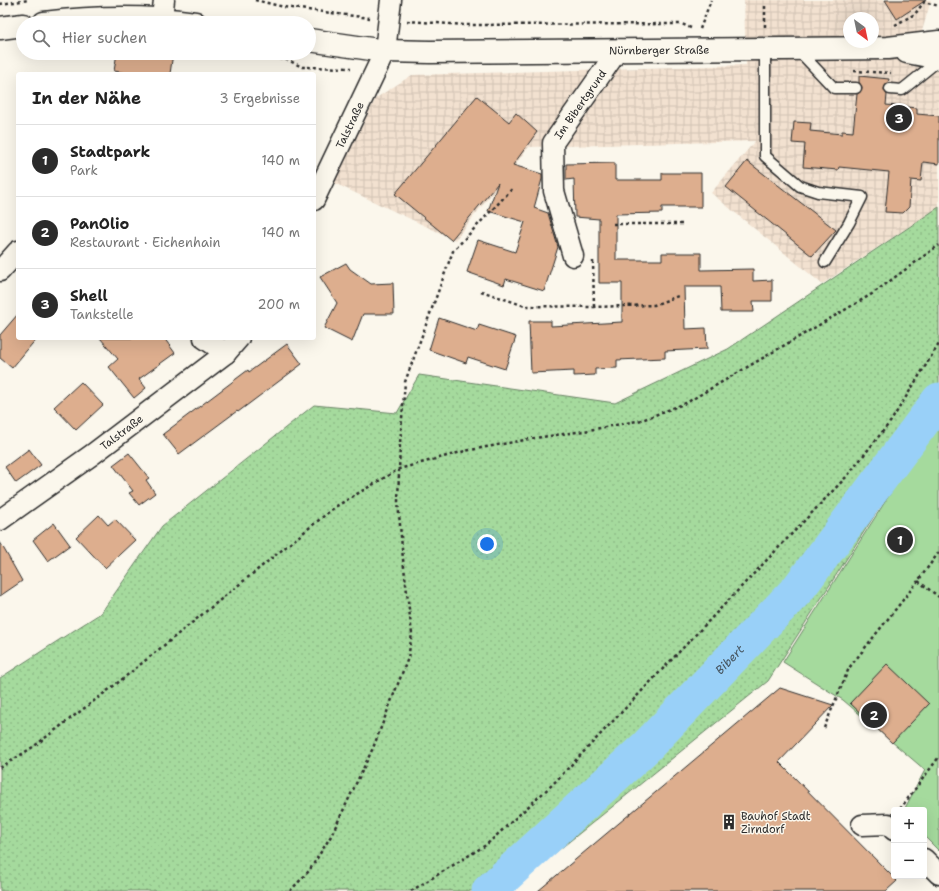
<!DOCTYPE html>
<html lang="de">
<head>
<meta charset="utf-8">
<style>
	:root { --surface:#fff; --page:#f2f2f2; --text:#222; --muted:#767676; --line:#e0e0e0; --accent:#2b2b2b }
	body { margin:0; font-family:"Shantell Sans",sans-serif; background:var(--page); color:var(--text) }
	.controls { position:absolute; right:12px; bottom:12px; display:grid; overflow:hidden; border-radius:4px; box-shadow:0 4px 16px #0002 }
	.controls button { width:36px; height:36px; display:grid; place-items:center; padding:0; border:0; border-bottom:1px solid var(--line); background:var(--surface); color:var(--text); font:20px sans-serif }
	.compass { position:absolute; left:843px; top:12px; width:36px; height:36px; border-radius:50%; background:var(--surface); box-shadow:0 4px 16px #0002; rotate:147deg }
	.you { position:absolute; left:487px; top:544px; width:14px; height:14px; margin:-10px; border:3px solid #fff; border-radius:50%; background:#1a73e8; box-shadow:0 0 0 6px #1a73e833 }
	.badge { display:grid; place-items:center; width:26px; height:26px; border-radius:50%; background:var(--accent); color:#fff; font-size:13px; font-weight:700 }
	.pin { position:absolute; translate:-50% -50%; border:2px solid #fff; box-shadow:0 1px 4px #0006 }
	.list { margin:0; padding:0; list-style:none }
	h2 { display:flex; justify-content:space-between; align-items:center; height:52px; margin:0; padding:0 16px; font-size:17px }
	h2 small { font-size:13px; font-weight:400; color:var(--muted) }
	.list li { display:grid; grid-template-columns:26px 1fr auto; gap:12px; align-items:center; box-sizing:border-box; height:72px; padding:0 16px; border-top:1px solid var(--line) }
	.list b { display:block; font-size:15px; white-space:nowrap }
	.list p { margin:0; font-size:13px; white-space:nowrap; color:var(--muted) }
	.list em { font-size:13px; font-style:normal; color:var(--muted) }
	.icon { flex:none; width:22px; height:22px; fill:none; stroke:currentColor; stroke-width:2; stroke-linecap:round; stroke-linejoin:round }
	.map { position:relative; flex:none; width:939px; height:891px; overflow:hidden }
	.search { position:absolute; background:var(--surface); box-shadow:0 4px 16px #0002; left:16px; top:16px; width:300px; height:44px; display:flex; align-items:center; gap:10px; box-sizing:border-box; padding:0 14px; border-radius:22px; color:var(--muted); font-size:15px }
	.panel { position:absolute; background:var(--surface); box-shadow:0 4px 16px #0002; left:16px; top:72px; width:300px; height:268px; border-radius:4px }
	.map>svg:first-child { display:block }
	.industrial { fill:url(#industrial-grid); fill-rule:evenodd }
	.grass { fill:url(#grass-dots); stroke:#688264 }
	.park { fill:#a5da9d; stroke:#688264 }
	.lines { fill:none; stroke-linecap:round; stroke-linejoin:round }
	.river { stroke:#99d0f8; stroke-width:35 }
	.building { fill:#ddae8e; stroke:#2b2b2b }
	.service-casing { stroke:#2b2b2b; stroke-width:13 }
	.minor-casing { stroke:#2b2b2b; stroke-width:23 }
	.secondary-casing { stroke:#2b2b2b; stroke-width:25 }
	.path { stroke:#2b2b2b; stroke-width:2.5; stroke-dasharray:3 3; stroke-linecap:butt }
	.service { stroke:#fbf7ec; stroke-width:10 }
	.minor { stroke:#fbf7ec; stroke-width:20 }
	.secondary { stroke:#fbf7ec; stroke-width:22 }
	.labels { text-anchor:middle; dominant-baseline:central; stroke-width:3; stroke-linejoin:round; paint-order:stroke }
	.street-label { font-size:11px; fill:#2b2b2b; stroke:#fbf7ec }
	.poi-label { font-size:11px; fill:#2b2b2b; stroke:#fbf7ec; text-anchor:start }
	.water-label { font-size:12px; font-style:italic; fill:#46545e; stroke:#fbf7ec }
</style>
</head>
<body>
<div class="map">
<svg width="939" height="891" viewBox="0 0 939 891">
	<defs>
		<pattern id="industrial-grid" width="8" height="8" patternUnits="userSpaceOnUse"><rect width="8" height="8" fill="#f2e1d0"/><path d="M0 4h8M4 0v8" fill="none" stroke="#d0c1b3"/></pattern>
		<pattern id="grass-dots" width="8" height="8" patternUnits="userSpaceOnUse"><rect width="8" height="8" fill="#a5da9d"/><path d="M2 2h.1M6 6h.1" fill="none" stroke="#8ebb87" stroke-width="1.8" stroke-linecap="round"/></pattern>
	</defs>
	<rect width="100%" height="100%" fill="#fbf7ec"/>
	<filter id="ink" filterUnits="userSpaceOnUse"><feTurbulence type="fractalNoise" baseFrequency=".025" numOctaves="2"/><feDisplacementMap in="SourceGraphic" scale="8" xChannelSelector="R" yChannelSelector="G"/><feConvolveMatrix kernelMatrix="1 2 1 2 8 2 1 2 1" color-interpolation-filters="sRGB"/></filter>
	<g filter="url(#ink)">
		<!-- industrial -->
		<path class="industrial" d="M744 0H931L912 66 939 69V207L822 284 711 193 755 141 529 147 455 240 332 182 376 98 412 75 746 65ZM849 18H873V42H849Z"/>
		<!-- grass -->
		<polygon class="grass" points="939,207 939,415 768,681 508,891 0,891 0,678 101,613 162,526 314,405 397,413 419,375 615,403 728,349"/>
		<!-- park -->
		<polygon class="park" points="939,417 939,851 924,836 924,810 904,810 925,770 843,700 783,662"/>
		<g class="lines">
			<!-- river -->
			<path class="river" id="s1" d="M489 891 646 747 798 589 939 400"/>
		</g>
		<!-- building -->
		<g class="building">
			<polygon points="885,0 926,0 897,19"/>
			<polygon points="117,53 173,53 170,74 133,74 114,71"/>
			<polygon points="859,76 889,79 888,83 884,89 887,95 886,105 917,108 917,114 939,116 939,164 923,162 921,181 911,180 909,207 903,213 885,212 889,172 839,167 838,170 803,167 805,144 792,143 794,122 811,123 810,131 842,134 842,131 853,132 857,94 862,88 859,82"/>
			<polygon points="477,96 509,122 516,113 537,132 513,165 542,174 542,179 534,208 548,213 558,247 544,291 506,279 504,285 467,272 478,240 515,252 525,222 488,211 498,183 451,240 395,194"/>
			<polygon points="747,161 836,230 812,256 726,187"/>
			<polygon points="615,163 615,180 662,180 662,173 701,173 701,207 662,207 662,213 616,214 616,260 662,260 662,253 701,253 701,270 753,269 753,281 772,280 772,301 753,301 754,312 721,312 720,287 684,287 685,329 706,328 707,349 665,351 665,358 617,360 617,368 595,369 595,375 574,376 574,371 531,373 529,321 551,321 551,326 622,322 622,283 599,283 599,219 575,217 574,179 566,180 566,164"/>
			<polygon points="346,263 350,269 371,284 393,283 394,314 363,314 352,342 324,328 337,303 320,277"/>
			<polygon points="18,314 18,338 37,338 12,368 0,358 0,335"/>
			<polygon points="439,318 477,331 479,325 516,337 505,369 468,357 466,363 429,350"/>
			<polygon points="100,338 164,338 175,353 139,379 146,388 134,398 109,367 118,359"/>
			<polygon points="287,344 302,364 238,412 237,411 179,454 163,434 248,370 249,372"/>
			<polygon points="81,382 103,405 76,430 54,407"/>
			<polygon points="29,449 41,465 16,483 5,467"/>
			<polygon points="129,453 149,478 146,480 155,493 139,505 129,493 133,491 113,465"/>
			<polygon points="99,515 108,525 115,519 135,540 105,568 76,537"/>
			<polygon points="54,523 70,545 48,561 33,540"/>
			<polygon points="0,542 22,581 0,596"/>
			<polygon points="887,664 929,704 892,743 850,703"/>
			<polygon points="780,688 833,705 779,762 897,881 886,891 538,891"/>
		</g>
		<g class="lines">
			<defs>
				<g id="service">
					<polyline points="765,49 765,156 800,186 818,192 862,197 849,223 825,262"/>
					<polyline points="798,50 834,88 856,88"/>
					<polyline points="890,89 902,90 939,60"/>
				</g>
				<g id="minor">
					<polyline points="162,18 164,0"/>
					<path id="s2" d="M314 200 385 51 391 0"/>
					<path id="s3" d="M573 256 554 191 553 143 618 50"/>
					<polyline points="0,271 18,251"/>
					<polyline points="204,338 226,353"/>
					<path id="s4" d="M0 520 93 454 226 353 239 338"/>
					<polyline points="862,825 888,824 894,830"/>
					<polyline points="924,859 939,874"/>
				</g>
				<g id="secondary">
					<path d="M44 23C94 17 145 16 195 23"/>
					<polyline points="0,28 23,25"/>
					<path id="s5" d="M309 40 385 51 430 52 888 48 939 42"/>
					<polyline points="907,52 939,58"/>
				</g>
			</defs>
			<!-- service casing -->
			<use href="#service" class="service-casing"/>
			<!-- minor casing -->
			<use href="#minor" class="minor-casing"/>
			<!-- secondary casing -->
			<use href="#secondary" class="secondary-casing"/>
			<!-- path -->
			<g class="path">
				<polyline points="255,0 284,7 370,18"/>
				<polyline points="0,4 29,0"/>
				<polyline points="765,6 765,28"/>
				<polyline points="407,21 465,25 682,24 691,28"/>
				<polyline points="895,25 915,14 924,2 939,6"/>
				<polyline points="700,29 711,0"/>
				<polyline points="238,53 288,60 302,67 351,68"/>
				<polyline points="854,71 891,73"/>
				<polyline points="613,224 682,224"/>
				<polyline points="593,261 594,307"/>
				<polyline points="481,291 525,306 594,307 654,305 678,296"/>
				<polyline points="939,552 918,581 939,597"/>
				<polyline points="824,728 849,668 918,581"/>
				<polyline points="0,768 33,747 115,685 335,507 399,469 465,451 535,438 584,431 642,420 686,403 872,294 939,245"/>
				<polyline points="900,809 939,757"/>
				<polyline points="290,891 309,871 331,836 373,748 408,658 412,634 403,559 398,502 400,443 405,382 453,251 512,189"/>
				<polyline points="411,891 486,845 553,784 848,475 891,421 939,344"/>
			</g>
			<!-- service -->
			<use href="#service" class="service"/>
			<!-- minor -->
			<use href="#minor" class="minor"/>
			<!-- secondary -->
			<use href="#secondary" class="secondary"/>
		</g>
	</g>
	<!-- icons -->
	<defs>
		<symbol id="building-bare" viewBox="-9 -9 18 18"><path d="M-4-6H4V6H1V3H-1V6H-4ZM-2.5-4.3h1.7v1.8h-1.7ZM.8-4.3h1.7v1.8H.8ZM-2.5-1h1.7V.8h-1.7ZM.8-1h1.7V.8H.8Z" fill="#2b2b2b" stroke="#fbf7ec" stroke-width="2.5" paint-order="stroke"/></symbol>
	</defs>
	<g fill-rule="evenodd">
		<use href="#building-bare" x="718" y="811" width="22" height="22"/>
	</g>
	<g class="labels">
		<!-- street labels -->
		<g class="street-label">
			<text stroke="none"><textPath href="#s5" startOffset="351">Nürnberger Straße</textPath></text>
			<text stroke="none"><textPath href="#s3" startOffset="163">Im Bibertgrund</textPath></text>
			<text stroke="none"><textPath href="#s2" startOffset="83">Talstraße</textPath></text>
			<text stroke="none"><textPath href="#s4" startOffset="150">Talstraße</textPath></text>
		</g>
		<!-- poi labels -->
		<g class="poi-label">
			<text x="741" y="816">Bauhof Stadt<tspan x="741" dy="13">Zirndorf</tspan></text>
		</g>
		<!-- water labels -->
		<g class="water-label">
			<text stroke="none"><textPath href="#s1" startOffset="334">Bibert</textPath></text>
		</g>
	</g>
</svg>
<div class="controls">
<button>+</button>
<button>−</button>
</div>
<svg class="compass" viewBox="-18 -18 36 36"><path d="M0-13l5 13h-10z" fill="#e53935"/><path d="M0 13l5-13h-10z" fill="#767676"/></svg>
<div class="you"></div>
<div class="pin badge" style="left:900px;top:540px">1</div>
<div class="pin badge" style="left:874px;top:715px">2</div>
<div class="pin badge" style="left:899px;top:118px">3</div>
<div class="search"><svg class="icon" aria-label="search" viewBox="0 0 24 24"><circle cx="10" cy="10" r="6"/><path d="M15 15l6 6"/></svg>Hier suchen</div>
<section class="panel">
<h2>In der Nähe<small>3 Ergebnisse</small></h2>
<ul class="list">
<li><span class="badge">1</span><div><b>Stadtpark</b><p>Park</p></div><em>140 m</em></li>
<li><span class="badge">2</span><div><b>PanOlio</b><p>Restaurant · Eichenhain</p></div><em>140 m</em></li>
<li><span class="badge">3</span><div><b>Shell</b><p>Tankstelle</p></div><em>200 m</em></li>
</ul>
</section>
</div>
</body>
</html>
